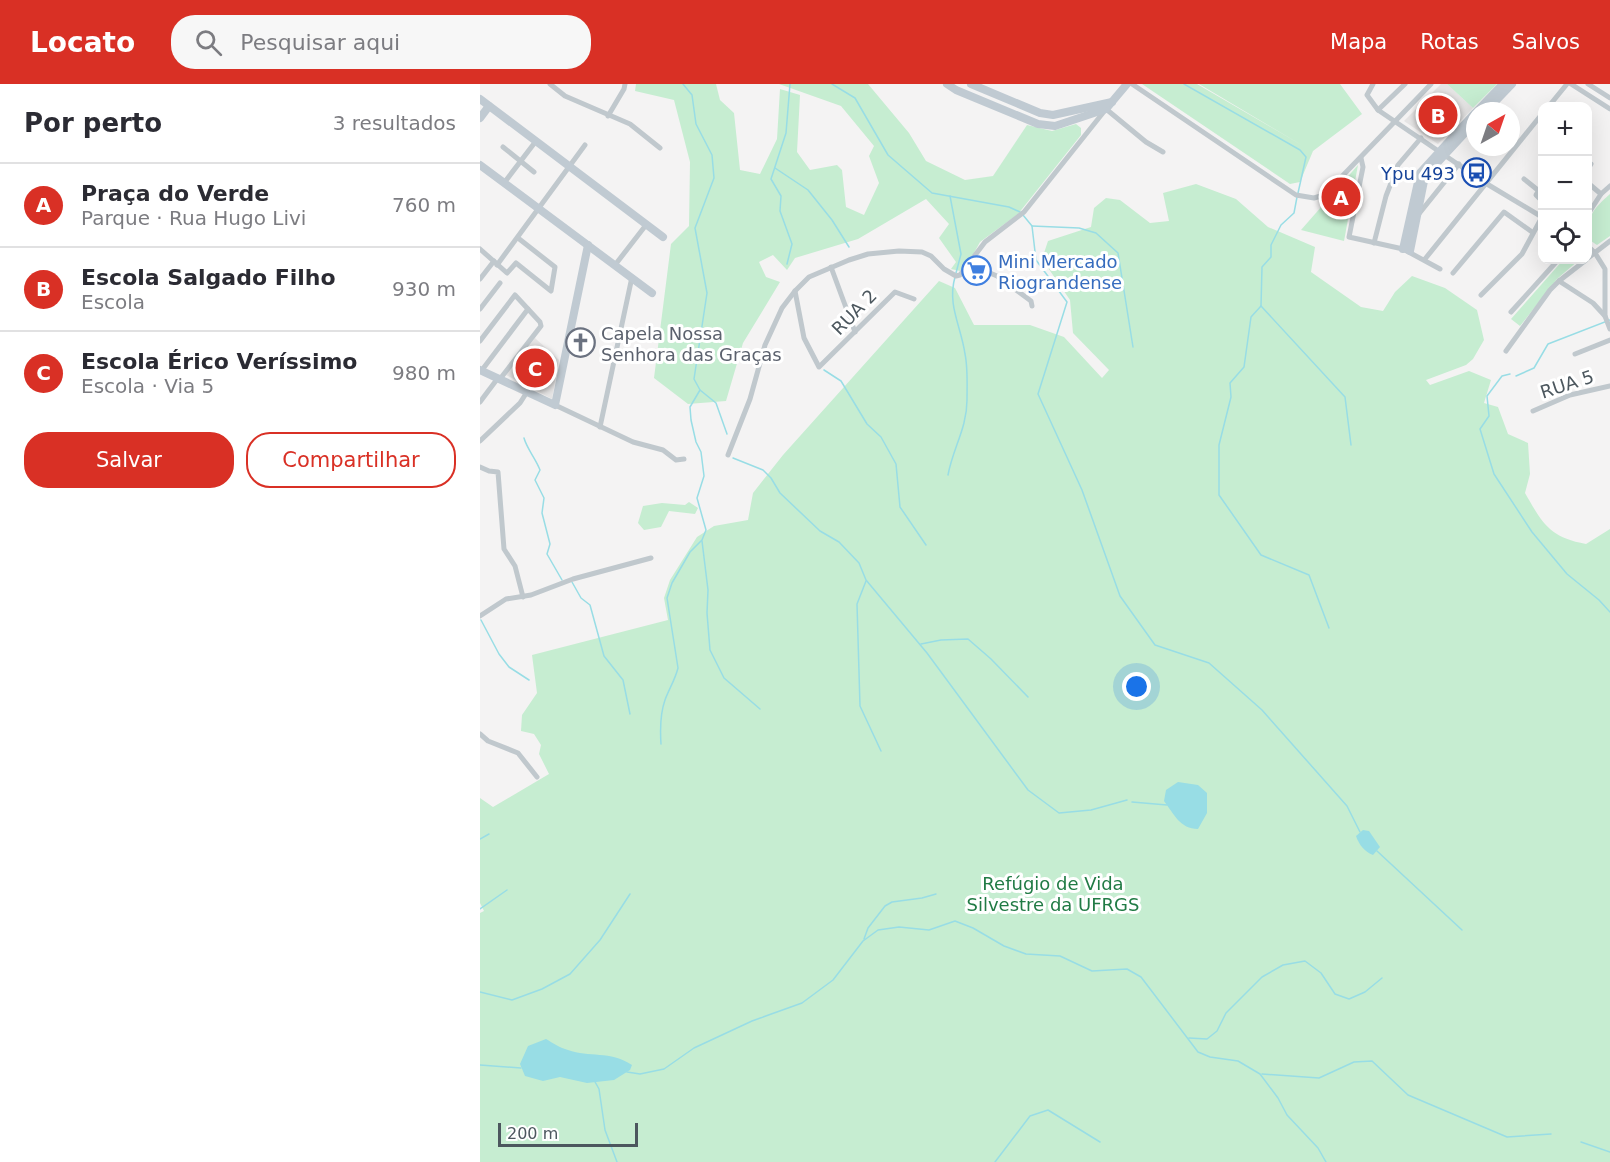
<!DOCTYPE html>
<html lang="pt">
<head>
<meta charset="utf-8">
<style>
	:root { --surface:#fff; --page:#f7f7f7; --text:#2b2b33; --muted:#7c7c81; --line:#e1e1e2; --accent:#d93025 }
	body { margin:0; font-family:"DejaVu Sans",sans-serif; background:var(--page); color:var(--text) }
	.controls { position:absolute; right:18px; top:18px; display:grid; overflow:hidden; border-radius:12px; box-shadow:0 6px 24px #0002 }
	.controls button { width:54px; height:54px; display:grid; place-items:center; padding:0; border:0; border-bottom:2px solid var(--line); background:var(--surface); color:var(--text); font:30px sans-serif }
	.compass { position:absolute; left:986px; top:18px; width:54px; height:54px; border-radius:50%; background:var(--surface); box-shadow:0 6px 24px #0002; rotate:40deg }
	.scale { position:absolute; left:18px; bottom:15px; width:140px; box-sizing:border-box; padding-left:6px; border:3px solid #4c575e; border-top:0; font-size:16px; line-height:21px; white-space:nowrap; color:#4c575e; -webkit-text-stroke:4px #fff; paint-order:stroke }
	.you { position:absolute; left:657px; top:603px; width:21px; height:21px; margin:-15px; border:4px solid #fff; border-radius:50%; background:#1a73e8; box-shadow:0 0 0 9px #1a73e833 }
	.badge { display:grid; place-items:center; width:39px; height:39px; border-radius:50%; background:var(--accent); color:#fff; font-size:20px; font-weight:700 }
	.pin { position:absolute; translate:-50% -50%; border:3px solid #fff; box-shadow:0 2px 6px #0006 }
	.list { margin:0; padding:0; list-style:none }
	h2 { display:flex; justify-content:space-between; align-items:center; height:78px; margin:0; padding:0 24px; font-size:26px }
	h2 small { font-size:20px; font-weight:400; color:var(--muted) }
	.list li { display:grid; grid-template-columns:39px 1fr auto; gap:18px; align-items:center; box-sizing:border-box; height:84px; padding:0 24px; border-top:2px solid var(--line) }
	.list b { display:block; font-size:22px; white-space:nowrap }
	.list p { margin:0; font-size:20px; white-space:nowrap; color:var(--muted) }
	.list em { font-size:20px; font-style:normal; color:var(--muted) }
	.actions { display:flex; gap:12px; padding:18px 24px }
	.actions a { flex:1; padding:14px 0; border:2px solid var(--accent); border-radius:24px; text-align:center; font-size:21px; color:var(--accent) }
	.actions .main { background:var(--accent); color:#fff }
	.icon { flex:none; width:33px; height:33px; fill:none; stroke:currentColor; stroke-width:2; stroke-linecap:round; stroke-linejoin:round }
	.map { position:relative; flex:none; width:1130px; height:1078px; overflow:hidden }
	header { display:flex; align-items:center; gap:36px; box-sizing:border-box; height:84px; padding:0 30px; background:var(--accent); color:#fff }
	header strong { font-size:28px }
	nav { display:flex; gap:33px; margin-inline-start:auto; font-size:21px }
	.search { width:420px; height:54px; background:var(--page); display:flex; align-items:center; gap:15px; box-sizing:border-box; padding:0 21px; border-radius:24px; color:var(--muted); font-size:22px }
	main { display:flex }
	aside { flex:1; background:var(--surface) }
	.map>svg:first-child { display:block }
	.education { fill:#e5e4e4 }
	.green { fill:#c6edd1 }
	.water { fill:#98dde5 }
	.lines { fill:none; stroke-linecap:round; stroke-linejoin:round }
	.stream { stroke:#98dde5; stroke-width:1.5 }
	.street { stroke:#c0c8cd; stroke-width:5 }
	.secondary { stroke:#c0cad2; stroke-width:8 }
	.labels { text-anchor:middle; dominant-baseline:central; stroke-width:6; stroke-linejoin:round; paint-order:stroke }
	.transit-label { font-size:18px; fill:#164399; stroke:#fff; text-anchor:end }
	.shop-label { font-size:18px; fill:#366cbe; stroke:#fff; text-anchor:start }
	.street-label { font-size:18px; fill:#4c575e; stroke:#fff }
	.worship-label { font-size:18px; fill:#5b616d; stroke:#fff; text-anchor:start }
	.park-label { font-size:18px; fill:#217b45; stroke:#fff }
</style>
</head>
<body>
<header>
<strong>Locato</strong>
<div class="search"><svg class="icon" aria-label="search" viewBox="0 0 24 24"><circle cx="10" cy="10" r="6"/><path d="M15 15l6 6"/></svg>Pesquisar aqui</div>
<nav><a>Mapa</a><a>Rotas</a><a>Salvos</a></nav>
</header>
<main>
<aside>
<h2>Por perto<small>3 resultados</small></h2>
<ul class="list">
<li><span class="badge">A</span><div><b>Praça do Verde</b><p>Parque · Rua Hugo Livi</p></div><em>760 m</em></li>
<li><span class="badge">B</span><div><b>Escola Salgado Filho</b><p>Escola</p></div><em>930 m</em></li>
<li><span class="badge">C</span><div><b>Escola Érico Veríssimo</b><p>Escola · Via 5</p></div><em>980 m</em></li>
</ul>
<div class="actions"><a class="main">Salvar</a><a>Compartilhar</a></div>
</aside>
<div class="map">
<svg width="1130" height="1078" viewBox="0 0 1130 1078">
	<rect width="100%" height="100%" fill="#f4f3f3"/>
	<!-- education -->
	<g class="education">
		<polygon points="961,0 967,0 993,24 958,60 924,37"/>
		<polygon points="55,254 79,276 72,315 26,291"/>
	</g>
	<!-- green -->
	<g class="green">
		<polygon points="156,0 236,0 240,16 254,29 260,86 280,90 297,55 300,5 320,11 317,68 330,86 357,81 362,86 366,123 384,131 399,99 389,72 394,62 361,22 299,0 388,0 429,49 446,77 485,96 513,92 547,41 572,47 596,40 601,44 601,51 538,130 500,158 489,178 480,187 471,185 476,178 459,154 469,140 446,115 378,155 315,174 307,186 293,171 279,178 286,193 300,198 263,259 246,317 208,320 174,294 191,160 209,142 210,78 194,16 155,7"/>
		<polygon points="662,0 717,0 825,63 719,0 860,0 882,30 833,67 820,98 810,100"/>
		<polygon points="967,0 1017,0 993,24"/>
		<polygon points="878,81 864,157 821,146"/>
		<path d="M716 100 756 115 788 143 835 163 831 188 881 223 903 227 915 208 932 192 965 204 997 226 1004 256 993 275 986 281 946 296 950 301 989 287 1011 296 1004 319 1018 323 1028 350 1048 359 1050 390 1045 409C1063 440 1069 453 1106 460L1130 445V1078H0V829L4 827 0 819V714L13 723 69 690 59 670 61 661 54 650 41 647 42 631 57 609 52 571 188 536 184 514 190 496 217 453 234 442 268 436 273 409 303 371 459 197 475 204 494 241H550L584 253 622 294 629 286 593 249 590 216 562 175 568 157 611 143 614 124 626 114 640 116 670 139 689 137 683 109Z"/>
		<path d="M1130 110V152L1117 161 1108 155C1107 132 1113 125 1130 110Z"/>
		<polygon points="1083,176 1099,176 1077,195 1040,242 1031,235"/>
		<polygon points="209,418 218,424 215,430 189,427 181,443 164,446 158,439 163,422 182,419 205,421"/>
	</g>
	<!-- water -->
	<g class="water">
		<path d="M698 698 718 701 727 709V729L718 745C700 745 694 730 684 717L686 706Z"/>
		<path d="M883 746 889 747 900 763 893 771C885 768 879 761 876 752Z"/>
		<path d="M66 955C73 959 80 964 88 966 109 974 130 966 152 981L150 986 134 996 107 999 80 993 63 997 45 992 40 980 48 962Z"/>
	</g>
	<g class="lines">
		<!-- stream -->
		<g class="stream">
			<polyline points="352,0 375,14 408,71 452,109 529,123 540,128"/>
			<polyline points="704,0 820,66 826,73 818,109"/>
			<polyline points="295,84 328,106 352,136 369,163"/>
			<polyline points="470,112 481,170 476,189"/>
			<polyline points="817,113 814,129 801,141 791,161 791,173 782,183 781,222 771,233 764,283 750,299 751,313 739,361 739,411 781,471 829,491 849,544"/>
			<polyline points="543,131 552,142 556,176 587,218 558,310 602,406 640,512 675,561 729,579 782,626 867,722 880,748"/>
			<polyline points="552,142 599,144 616,149 638,169 653,263"/>
			<polyline points="307,180 312,160 300,127 301,112 291,95 306,49 310,0"/>
			<polyline points="781,222 865,313 871,361"/>
			<polyline points="344,286 361,297 387,340 401,353 416,380 420,423 446,461"/>
			<polyline points="1030,290 1022,292 1007,312 1009,332 1000,345 1014,390 1052,448 1087,490 1119,516 1130,528"/>
			<polyline points="1036,292 1054,284 1068,260 1130,236"/>
			<polyline points="220,306 236,319 247,350"/>
			<path d="M44 354C47 365 56 375 60 386L55 396 64 414 62 429 70 460 67 470 82 496"/>
			<polyline points="253,374 283,386 291,394 300,409 340,447 359,458 379,479 386,496 447,569 548,706 579,729 611,726 647,716"/>
			<path d="M468 391C473 364 487 344 487 316 487 301 488 284 485 270 481 242 467 221 475 193"/>
			<polyline points="222,457 228,506 227,529 230,566 244,594 280,625"/>
			<polyline points="386,497 377,520 380,622 401,667"/>
			<polyline points="92,498 101,514 110,521 124,572 143,596 150,630"/>
			<polyline points="1,536 19,570 29,583 49,596"/>
			<polyline points="441,560 461,556 488,555 511,575 548,613"/>
			<path d="M181 660C180 645 180 630 185 616 189 605 195 596 198 584L187 514 192 499 210 468 222 456 226 446 217 414 224 392 221 368 216 358 211 336 210 323 220 306 214 295 227 209 215 144 234 94 232 71 216 40 212 11 203 0"/>
			<polyline points="652,718 687,721"/>
			<polyline points="0,755 9,750"/>
			<polyline points="897,767 982,846"/>
			<polyline points="0,825 27,806"/>
			<polyline points="384,855 388,844 405,822 412,818 442,814 456,810"/>
			<polyline points="0,908 32,916 62,905 90,890 120,856 150,810"/>
			<polyline points="709,954 727,955 737,947 746,929 782,893 803,881 825,877 841,889 855,910 869,915 885,908 902,894"/>
			<polyline points="0,981 41,984"/>
			<polyline points="147,988 160,990 184,985 214,964 272,937 322,919 353,896 383,857 398,846 419,843 449,846 475,837 493,844 524,862 546,870 580,872 612,887 647,885 661,893 718,968 730,973 758,977 780,990 798,1014 807,1031 838,1064 846,1078"/>
			<polyline points="782,990 839,994 874,978 892,977 928,1011 1027,1053 1071,1050"/>
			<polyline points="114,996 119,1005 125,1046 137,1078"/>
			<polyline points="1101,1058 1130,1068"/>
			<polyline points="515,1078 550,1032 568,1026 620,1058"/>
		</g>
		<!-- street -->
		<g class="street">
			<polyline points="70,0 85,12 150,40 180,64"/>
			<polyline points="652,0 816,111 834,114 844,111 951,0"/>
			<polyline points="893,0 887,11 898,26 1007,100 1062,133"/>
			<polyline points="1091,0 1130,25"/>
			<polyline points="1108,0 1130,14"/>
			<polyline points="1069,22 1087,0"/>
			<polyline points="898,26 925,0"/>
			<polyline points="128,32 144,5 145,0"/>
			<polyline points="23,63 54,88"/>
			<polyline points="881,74 883,83 869,153 923,165 960,185"/>
			<polyline points="1108,85 1111,80"/>
			<polyline points="1044,95 1059,107"/>
			<polyline points="24,99 56,57"/>
			<polyline points="1108,99 1121,110"/>
			<polyline points="1062,102 1056,111 1062,117"/>
			<polyline points="1108,130 1121,110 1130,102"/>
			<polyline points="938,131 979,80"/>
			<polyline points="894,159 906,112 918,81 941,54"/>
			<polyline points="1108,162 1115,169 1125,185 1125,232 1130,245"/>
			<polyline points="0,165 27,189 36,179 71,207 75,183 38,154"/>
			<polyline points="1108,174 1130,157"/>
			<polyline points="945,175 1062,30"/>
			<polyline points="489,180 517,192 551,217 552,222"/>
			<polyline points="17,181 105,61"/>
			<polyline points="135,181 166,141"/>
			<polyline points="351,183 375,248"/>
			<polyline points="973,189 1024,128 1052,148"/>
			<polyline points="0,195 14,177"/>
			<polyline points="1079,197 1113,219 1125,232"/>
			<polyline points="315,207 324,254 339,283 415,208 434,215"/>
			<polyline points="1001,211 1042,170 1062,133"/>
			<polyline points="0,225 20,199"/>
			<polyline points="1031,228 1078,176"/>
			<polyline points="0,257 35,211 60,238 61,242 20,295"/>
			<polyline points="1026,267 1070,206 1079,197 1106,176"/>
			<polyline points="1095,270 1130,256"/>
			<polyline points="2,286 48,225"/>
			<polyline points="0,318 18,294"/>
			<polyline points="75,321 153,358 183,366 196,376 204,375"/>
			<polyline points="1053,327 1090,311 1130,302"/>
			<polyline points="120,343 152,193"/>
			<polyline points="0,357 40,319 47,308"/>
			<polyline points="248,371 270,315 285,261 302,224 315,207 329,193 369,176 388,170 419,167 442,168 451,172 464,185 476,192 480,191 505,158 544,128 626,25 666,58 683,68"/>
			<polyline points="0,383 9,387 18,388 24,465 35,482 43,513"/>
			<polyline points="0,532 26,515 51,511 93,495 171,474"/>
			<polyline points="0,650 8,657 38,669 57,693"/>
		</g>
		<!-- secondary -->
		<g class="secondary">
			<polyline points="467,0 476,6 558,40 575,42 626,25 647,0"/>
			<polyline points="491,0 560,29 573,31 632,18"/>
			<polyline points="0,15 183,153"/>
			<polyline points="997,27 1023,0"/>
			<polyline points="1006,27 1032,0"/>
			<polyline points="0,34 9,22"/>
			<polyline points="0,81 172,209"/>
			<polyline points="923,165 940,89 995,29"/>
			<polyline points="930,167 945,92 995,38"/>
			<polyline points="0,286 75,321 108,161"/>
		</g>
	</g>
	<!-- icons -->
	<defs>
		<symbol id="bus-ring" viewBox="-11 -11 22 22"><circle r="9.5" fill="#fff" stroke="#1a4fb4" stroke-width="1.5"/><path d="M-5-6H5V4H4V6H2V4H-2V6H-4V4H-5ZM-3.5-4V0h7V-4ZM-3.5 1.2v1.5H-2V1.2ZM2 1.2v1.5H3.5V1.2Z" fill="#1a4fb4"/></symbol>
		<symbol id="supermarket-ring" viewBox="-11 -11 22 22"><circle r="9.5" fill="#fff" stroke="#3f7fe0" stroke-width="1.5"/><path d="M-6-5.5h2.5l.6 2H6L4.5 2H-2.5L-4.4-4H-6ZM-1.5 3.2a1.3 1.3 0 1 0 .1 0ZM3 3.2a1.3 1.3 0 1 0 .1 0Z" fill="#3f7fe0"/></symbol>
		<symbol id="church-ring" viewBox="-11 -11 22 22"><circle r="9.5" fill="#fff" stroke="#6b7280" stroke-width="1.5"/><path d="M-1.2-6h2.4v3.5h3.3v2.4h-3.3V6h-2.4V-.1h-3.3v-2.4h3.3Z" fill="#6b7280"/></symbol>
	</defs>
	<g fill-rule="evenodd">
		<use href="#bus-ring" x="980" y="72" width="33" height="33"/>
		<use href="#supermarket-ring" x="480" y="170" width="33" height="33"/>
		<use href="#church-ring" x="84" y="242" width="33" height="33"/>
	</g>
	<g class="labels">
		<!-- transit labels -->
		<g class="transit-label">
			<text x="975" y="89">Ypu 493</text>
		</g>
		<!-- shop labels -->
		<g class="shop-label">
			<text x="518" y="177">Mini Mercado<tspan x="518" dy="21">Riograndense</tspan></text>
		</g>
		<!-- street labels -->
		<g class="street-label">
			<text transform="translate(374 228) rotate(-46)">RUA 2</text>
			<text transform="translate(1087 300) rotate(-18)">RUA 5</text>
		</g>
		<!-- worship labels -->
		<g class="worship-label">
			<text x="121" y="249">Capela Nossa<tspan x="121" dy="21">Senhora das Graças</tspan></text>
		</g>
		<!-- park labels -->
		<g class="park-label">
			<text x="573" y="799">Refúgio de Vida<tspan x="573" dy="21">Silvestre da UFRGS</tspan></text>
		</g>
	</g>
</svg>
<div class="controls">
<button>+</button>
<button>−</button>
<button><svg class="icon" aria-label="locate" viewBox="0 0 24 24"><circle cx="12" cy="12" r="6"/><path d="M12 2v4M12 18v4M2 12h4M18 12h4"/></svg></button>
</div>
<svg class="compass" viewBox="-18 -18 36 36"><path d="M0-13l5 13h-10z" fill="#e53935"/><path d="M0 13l5-13h-10z" fill="#7c7c81"/></svg>
<div class="scale">200 m</div>
<div class="you"></div>
<div class="pin badge" style="left:861px;top:113px">A</div>
<div class="pin badge" style="left:958px;top:31px">B</div>
<div class="pin badge" style="left:55px;top:284px">C</div>
</div>
</main>
</body>
</html>
